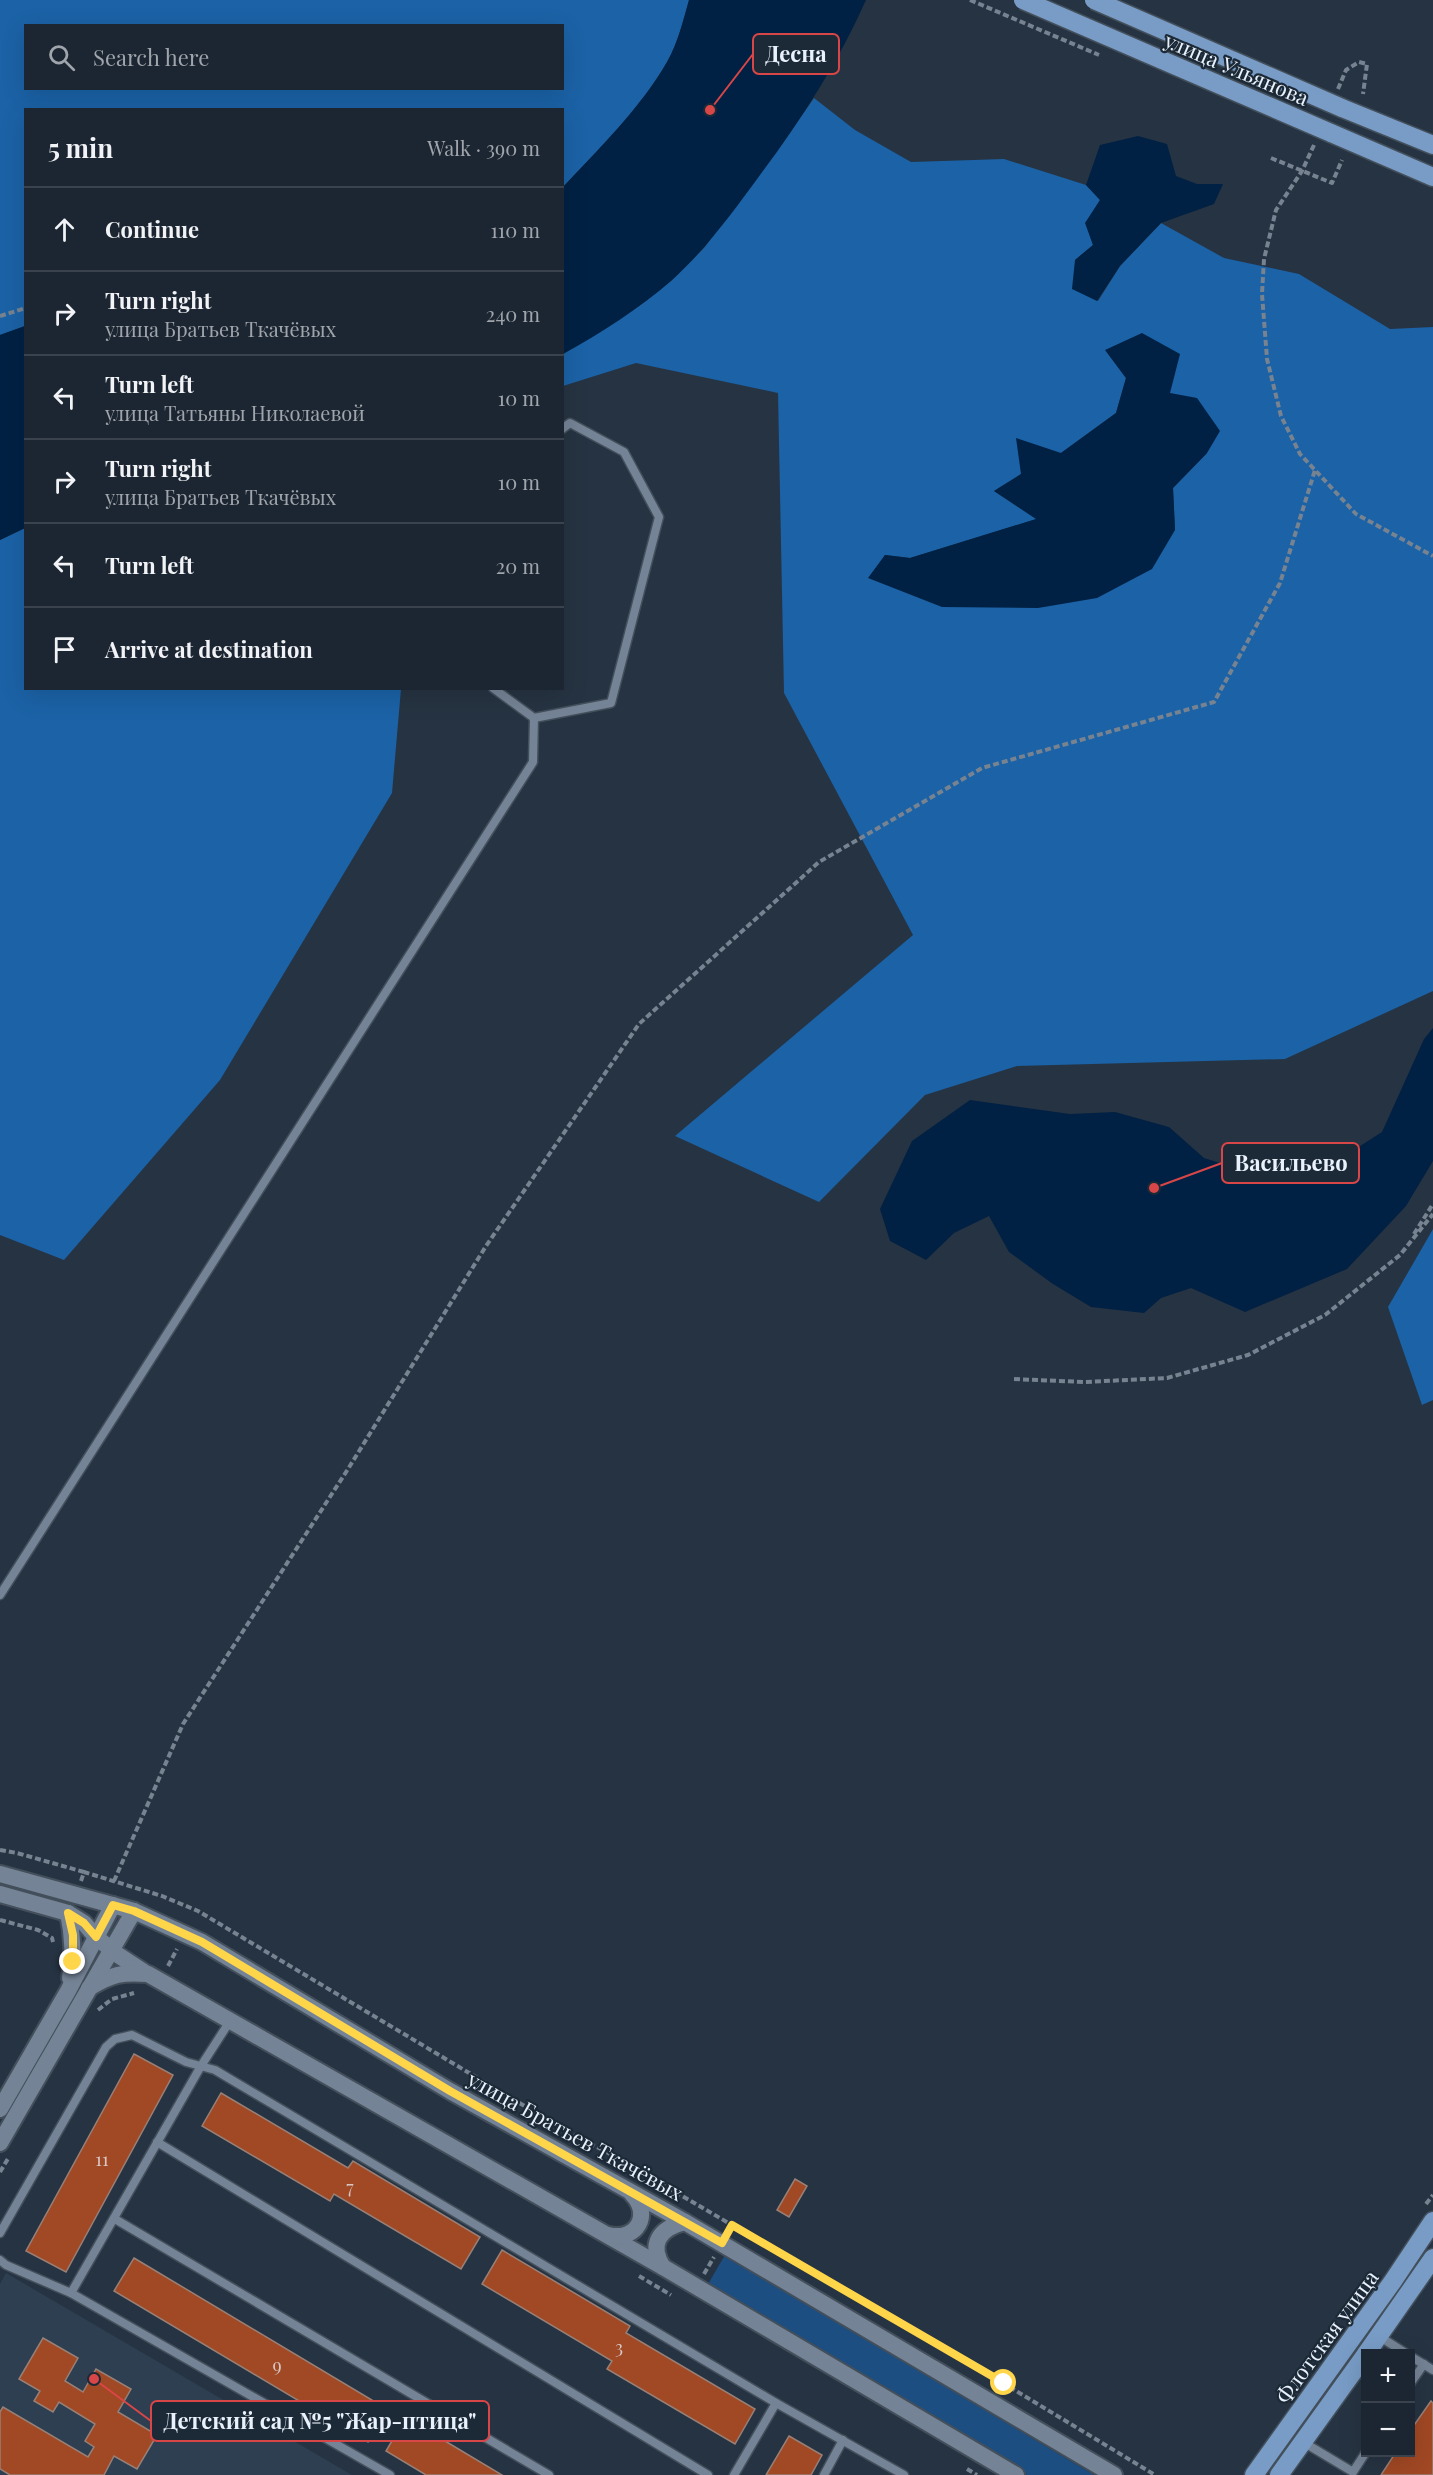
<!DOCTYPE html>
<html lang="en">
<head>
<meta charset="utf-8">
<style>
	:root { --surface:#1c2632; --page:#29323e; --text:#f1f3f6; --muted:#a0a5ac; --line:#3a434d }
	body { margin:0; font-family:"Playfair Display",serif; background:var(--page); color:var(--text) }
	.controls { position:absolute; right:18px; bottom:18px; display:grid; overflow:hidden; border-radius:0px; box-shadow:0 6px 24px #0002 }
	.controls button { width:54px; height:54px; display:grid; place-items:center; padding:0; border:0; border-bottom:2px solid var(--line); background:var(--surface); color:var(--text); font:30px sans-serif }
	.stop { position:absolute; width:18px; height:18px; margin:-14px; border:4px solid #ffd54a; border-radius:50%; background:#fff }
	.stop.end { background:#ffd54a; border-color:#fff; box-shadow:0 2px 6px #0008 }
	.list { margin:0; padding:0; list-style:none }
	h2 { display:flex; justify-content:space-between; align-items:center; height:78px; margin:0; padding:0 24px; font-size:26px }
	h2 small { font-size:20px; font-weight:400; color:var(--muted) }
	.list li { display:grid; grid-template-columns:39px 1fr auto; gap:18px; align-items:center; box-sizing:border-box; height:84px; padding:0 24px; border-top:2px solid var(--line) }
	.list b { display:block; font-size:22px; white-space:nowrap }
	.list p { margin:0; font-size:20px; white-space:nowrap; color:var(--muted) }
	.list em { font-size:20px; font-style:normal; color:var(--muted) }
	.icon { flex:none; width:33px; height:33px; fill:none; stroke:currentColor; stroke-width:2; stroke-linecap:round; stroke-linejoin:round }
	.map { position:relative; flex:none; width:1433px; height:2475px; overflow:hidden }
	.search { position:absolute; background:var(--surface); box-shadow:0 6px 24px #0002; left:24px; top:24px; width:540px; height:66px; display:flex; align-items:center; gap:15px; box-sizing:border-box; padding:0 21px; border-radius:0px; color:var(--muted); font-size:22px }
	.panel { position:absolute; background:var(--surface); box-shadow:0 6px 24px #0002; left:24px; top:108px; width:540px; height:582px; border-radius:0px }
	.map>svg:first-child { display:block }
	.built { fill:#2d3f51 }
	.green { fill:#1c4e81 }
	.forest { fill:#1b62a6; fill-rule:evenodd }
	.water { fill:#002144 }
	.building { fill:#a14824; stroke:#988077; stroke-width:1.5 }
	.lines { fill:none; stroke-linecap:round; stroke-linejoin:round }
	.lane-casing { stroke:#434f5b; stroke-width:11 }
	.street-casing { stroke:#434f5b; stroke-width:20 }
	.primary-casing { stroke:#434f5b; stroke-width:21 }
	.path { stroke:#778390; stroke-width:4; stroke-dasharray:6 3; stroke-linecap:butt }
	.lane { stroke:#748395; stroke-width:8 }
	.street { stroke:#748395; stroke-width:16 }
	.primary { stroke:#789cc6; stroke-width:18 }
	.primary-bridge-casing { stroke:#434f5b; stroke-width:21; stroke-linecap:butt }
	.path-bridge { stroke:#778390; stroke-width:4; stroke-dasharray:6 3; stroke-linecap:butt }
	.primary-bridge { stroke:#789cc6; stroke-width:18 }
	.route { stroke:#ffd54a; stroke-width:8 }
	.labels { text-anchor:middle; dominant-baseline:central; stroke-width:4.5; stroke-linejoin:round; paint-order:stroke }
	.number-label { font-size:18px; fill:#d7c8c6 }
	.street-label { font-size:21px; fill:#e9f2fc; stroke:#1c2937 }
	.leader { fill:none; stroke:#d94648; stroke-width:2 }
	.callout-dot { fill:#d94648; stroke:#1c2937; stroke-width:2 }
	.callout { fill:#1c2937; stroke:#d94648; stroke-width:2 }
	.callout-label { font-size:22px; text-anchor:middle; font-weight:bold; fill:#e9f2fc }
</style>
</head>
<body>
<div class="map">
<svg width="1433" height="2475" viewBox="0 0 1433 2475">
	<rect width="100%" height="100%" fill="#263342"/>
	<!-- built -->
	<polygon class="built" points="6,2273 352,2475 0,2475 0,2284"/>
	<!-- green -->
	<polygon class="green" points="725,2255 1094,2475 1027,2475 708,2284"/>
	<!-- forest -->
	<g class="forest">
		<path d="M0 0H689C683 21 678 43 667 62 642 106 598 150 563 187L562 110H26L25 326 0 335ZM26 26H562V88H26Z"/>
		<path d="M814 98 855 130 911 162 1004 159 1086 185 1100 200 1086 223 1093 245 1075 260 1098 301 1120 266 1161 223 1224 258 1299 274 1390 329 1433 327V991L1285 1059 1017 1066 925 1095 819 1202 675 1136 913 935 784 693 778 393 636 363 563 386V354L639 306 671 281 704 248 775 154ZM1106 351 1170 393 1207 453 1173 488 1175 530 869 578 885 555 910 558 1037 519 994 491 1021 474 1061 453 1116 413 1126 378Z"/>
		<polygon points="25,528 26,688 401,689 392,793 220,1080 64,1260 0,1235 0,540"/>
		<polygon points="1433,1229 1433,1400 1422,1405 1388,1307"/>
	</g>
	<!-- water -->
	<g class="water">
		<path d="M689 0H866C838 63 801 120 760 175 733 212 706 249 672 280 639 309 601 333 563 354V187C598 150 642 106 667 62 678 43 683 21 689 0Z"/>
		<polygon points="1138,136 1167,144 1176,176 1197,184 1223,184 1214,204 1161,223 1120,266 1097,301 1072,289 1075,260 1093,245 1085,223 1100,200 1086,185 1100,145"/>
		<polygon points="25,326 25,528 0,540 0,335"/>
		<polygon points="1142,333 1180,354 1170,393 1197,398 1220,431 1207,453 1173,488 1175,530 1152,569 1097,598 1038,608 942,607 868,578 885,555 910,558 1036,519 994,491 1021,474 1016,438 1061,453 1116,413 1126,378 1105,350"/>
		<polygon points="1433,1028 1433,1161 1406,1206 1347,1269 1245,1312 1191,1288 1161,1298 1144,1313 1091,1307 1053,1284 1009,1252 989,1216 954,1233 926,1260 890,1241 880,1209 912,1141 970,1100 1070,1114 1115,1112 1169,1127 1204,1158 1239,1169 1324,1169 1382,1132 1424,1039"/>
	</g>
	<!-- building -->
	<g class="building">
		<polygon points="134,2054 173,2075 66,2272 26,2251"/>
		<polygon points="221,2093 348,2168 353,2161 480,2237 461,2269 334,2194 330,2201 202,2126"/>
		<polygon points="795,2179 807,2186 789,2217 777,2210"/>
		<polygon points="502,2250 630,2326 626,2333 755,2409 735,2444 607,2369 612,2361 482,2284"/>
		<polygon points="134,2258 387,2409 368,2442 114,2291"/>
		<polygon points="43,2338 78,2358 65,2381 83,2392 96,2369 131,2389 118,2412 157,2435 137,2469 114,2456 104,2475 10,2475 0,2469 0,2412 3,2407 88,2457 94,2447 85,2441 95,2424 59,2402 53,2412 34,2401 40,2391 19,2379"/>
		<polygon points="1431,2401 1433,2403 1433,2475 1381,2475 1396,2452 1410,2452 1410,2431"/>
		<polygon points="406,2417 440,2438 502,2475 426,2475 386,2451"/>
		<polygon points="789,2436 822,2455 811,2475 766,2475"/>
	</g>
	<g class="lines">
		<defs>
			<g id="lane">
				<polyline points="493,688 534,718 611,703 659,517 624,452 570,423 562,429"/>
				<polyline points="0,1595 533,762 534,718"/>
				<polyline points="157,2142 708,2475"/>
				<polyline points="115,2219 549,2475"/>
				<polyline points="0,2233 106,2047 115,2039 132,2035 186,2062 215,2070 776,2403 904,2475"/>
				<polyline points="0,2260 6,2265 71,2293 390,2475"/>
				<polyline points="71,2293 201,2066 230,2021"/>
				<polyline points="1377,2335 1407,2354"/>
				<polyline points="1410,2356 1433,2370"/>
				<polyline points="1410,2384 1424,2364"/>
				<polyline points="1303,2442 1353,2472 1366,2452"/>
				<polyline points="734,2475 776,2403"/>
				<polyline points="824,2475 843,2440"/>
			</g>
			<g id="street">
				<polyline points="0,1874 134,1911 202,1942 450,2091 685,2222 1114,2475"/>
				<polyline points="0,1894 68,1913 84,1923 96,1937 118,1955 144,1972"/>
				<path d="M68 1913C73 1936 74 1956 70 1978"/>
				<path d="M89 1988C112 1974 122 1972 148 1974L663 2267 1016 2475"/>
				<polyline points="0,2109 68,1991 113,1905"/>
				<polyline points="0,2143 134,1911"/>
				<path d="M608 2235C637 2242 652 2214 632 2194"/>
				<path d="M663 2267C648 2244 660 2228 685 2222"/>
			</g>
			<g id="primary">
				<polyline points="1342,108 1433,145"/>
				<polyline points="1331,133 1433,177"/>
				<polyline points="1366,2354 1433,2258"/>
				<polyline points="1254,2475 1393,2281 1433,2221"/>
				<polyline points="1279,2475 1366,2354"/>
			</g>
		</defs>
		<!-- lane casing -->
		<use href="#lane" class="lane-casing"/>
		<!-- street casing -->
		<use href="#street" class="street-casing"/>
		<!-- primary casing -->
		<use href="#primary" class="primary-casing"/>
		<!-- path -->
		<g class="path">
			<polyline points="1338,89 1346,70 1359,62 1367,64 1363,94"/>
			<polyline points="1314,145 1302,171 1276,210 1264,259 1262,294 1267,359 1281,416 1300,454 1356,514 1433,556"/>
			<polyline points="1271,158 1332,183 1342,160"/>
			<polyline points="0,316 26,308"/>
			<polyline points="1414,1234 1433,1204"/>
			<polyline points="1014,1379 1085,1382 1167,1378 1248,1355 1325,1315 1400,1255 1433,1214"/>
			<polyline points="0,1850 17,1853 84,1872"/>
			<polyline points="81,1881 84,1872 162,1896 198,1911 573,2135 605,2151 1003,2383 1155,2475"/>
			<polyline points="114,1881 183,1724 348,1469 486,1246 639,1024 819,862 982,768 1214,702 1280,583 1315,470"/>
			<polyline points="0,1920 38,1930 52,1938 53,1942"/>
			<polyline points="168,1966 177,1949"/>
			<polyline points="98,2010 112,1999 134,1993"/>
			<polyline points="0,2172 9,2157"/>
			<polyline points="1426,2204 1433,2195"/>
			<polyline points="704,2274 714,2257"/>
			<polyline points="639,2276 671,2295"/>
			<polyline points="967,2469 977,2475"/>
		</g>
		<!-- lane -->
		<use href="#lane" class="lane"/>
		<!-- street -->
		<use href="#street" class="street"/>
		<!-- primary -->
		<use href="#primary" class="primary"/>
		<defs>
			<g id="primary-bridge">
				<polyline points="1023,0 1331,133"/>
				<polyline points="1094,0 1342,108"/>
			</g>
		</defs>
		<!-- primary-bridge casing -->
		<use href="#primary-bridge" class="primary-bridge-casing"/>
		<!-- path-bridge -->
		<polyline class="path-bridge" points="970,0 1099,55"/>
		<!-- primary-bridge -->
		<use href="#primary-bridge" class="primary-bridge"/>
	</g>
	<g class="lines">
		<!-- route -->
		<polyline class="route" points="73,1962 73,1935 68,1913 84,1923 96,1937 113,1905 134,1911 202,1942 450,2091 722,2243 732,2225 1004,2383"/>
	</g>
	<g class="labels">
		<!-- number labels -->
		<g class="number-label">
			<text x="102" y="2159">11</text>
			<text x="350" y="2187">7</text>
			<text x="619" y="2347">3</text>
			<text x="277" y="2365">9</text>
		</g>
		<!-- street labels -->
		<g class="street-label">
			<text transform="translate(1237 68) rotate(23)">улица Ульянова</text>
			<text transform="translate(576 2135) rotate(29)">улица Братьев Ткачёвых</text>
			<text transform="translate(1326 2336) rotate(-54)">Флотская улица</text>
		</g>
	</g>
	<!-- callouts -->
	<path class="leader" d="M710 110L753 54M1154 1188L1222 1163M94 2379L151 2421"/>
	<g class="callout-dot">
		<circle cx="710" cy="110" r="6"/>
		<circle cx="1154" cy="1188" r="6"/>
		<circle cx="94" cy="2379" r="6"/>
	</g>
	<g class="callout">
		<rect x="753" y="34" width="86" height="40" rx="6"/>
		<rect x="1222" y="1143" width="137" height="40" rx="6"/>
		<rect x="151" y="2401" width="338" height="40" rx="6"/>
	</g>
	<g class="callout-label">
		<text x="796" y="62">Десна</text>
		<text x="1291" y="1171">Васильево</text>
		<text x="320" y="2429">Детский сад №5 "Жар-птица"</text>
	</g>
</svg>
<div class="controls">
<button>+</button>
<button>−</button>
</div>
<div class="stop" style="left:1004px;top:2383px"></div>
<div class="stop end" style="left:73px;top:1962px"></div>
<div class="search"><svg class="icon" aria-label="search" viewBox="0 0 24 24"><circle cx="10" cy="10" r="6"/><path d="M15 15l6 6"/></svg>Search here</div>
<section class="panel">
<h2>5 min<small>Walk · 390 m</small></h2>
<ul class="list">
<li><svg class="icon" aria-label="ahead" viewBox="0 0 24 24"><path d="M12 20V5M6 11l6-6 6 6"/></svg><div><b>Continue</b></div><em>110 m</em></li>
<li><svg class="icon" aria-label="right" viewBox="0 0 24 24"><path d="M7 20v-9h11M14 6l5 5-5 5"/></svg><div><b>Turn right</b><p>улица Братьев Ткачёвых</p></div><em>240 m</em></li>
<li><svg class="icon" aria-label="left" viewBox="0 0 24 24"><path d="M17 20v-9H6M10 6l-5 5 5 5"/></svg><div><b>Turn left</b><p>улица Татьяны Николаевой</p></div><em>10 m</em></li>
<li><svg class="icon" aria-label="right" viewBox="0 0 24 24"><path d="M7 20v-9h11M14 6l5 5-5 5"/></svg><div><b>Turn right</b><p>улица Братьев Ткачёвых</p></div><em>10 m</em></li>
<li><svg class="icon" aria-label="left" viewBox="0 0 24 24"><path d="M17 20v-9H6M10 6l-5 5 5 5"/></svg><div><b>Turn left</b></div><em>20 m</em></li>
<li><svg class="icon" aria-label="arrive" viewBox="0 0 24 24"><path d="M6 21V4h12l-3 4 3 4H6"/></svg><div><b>Arrive at destination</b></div></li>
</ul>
</section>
</div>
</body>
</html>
